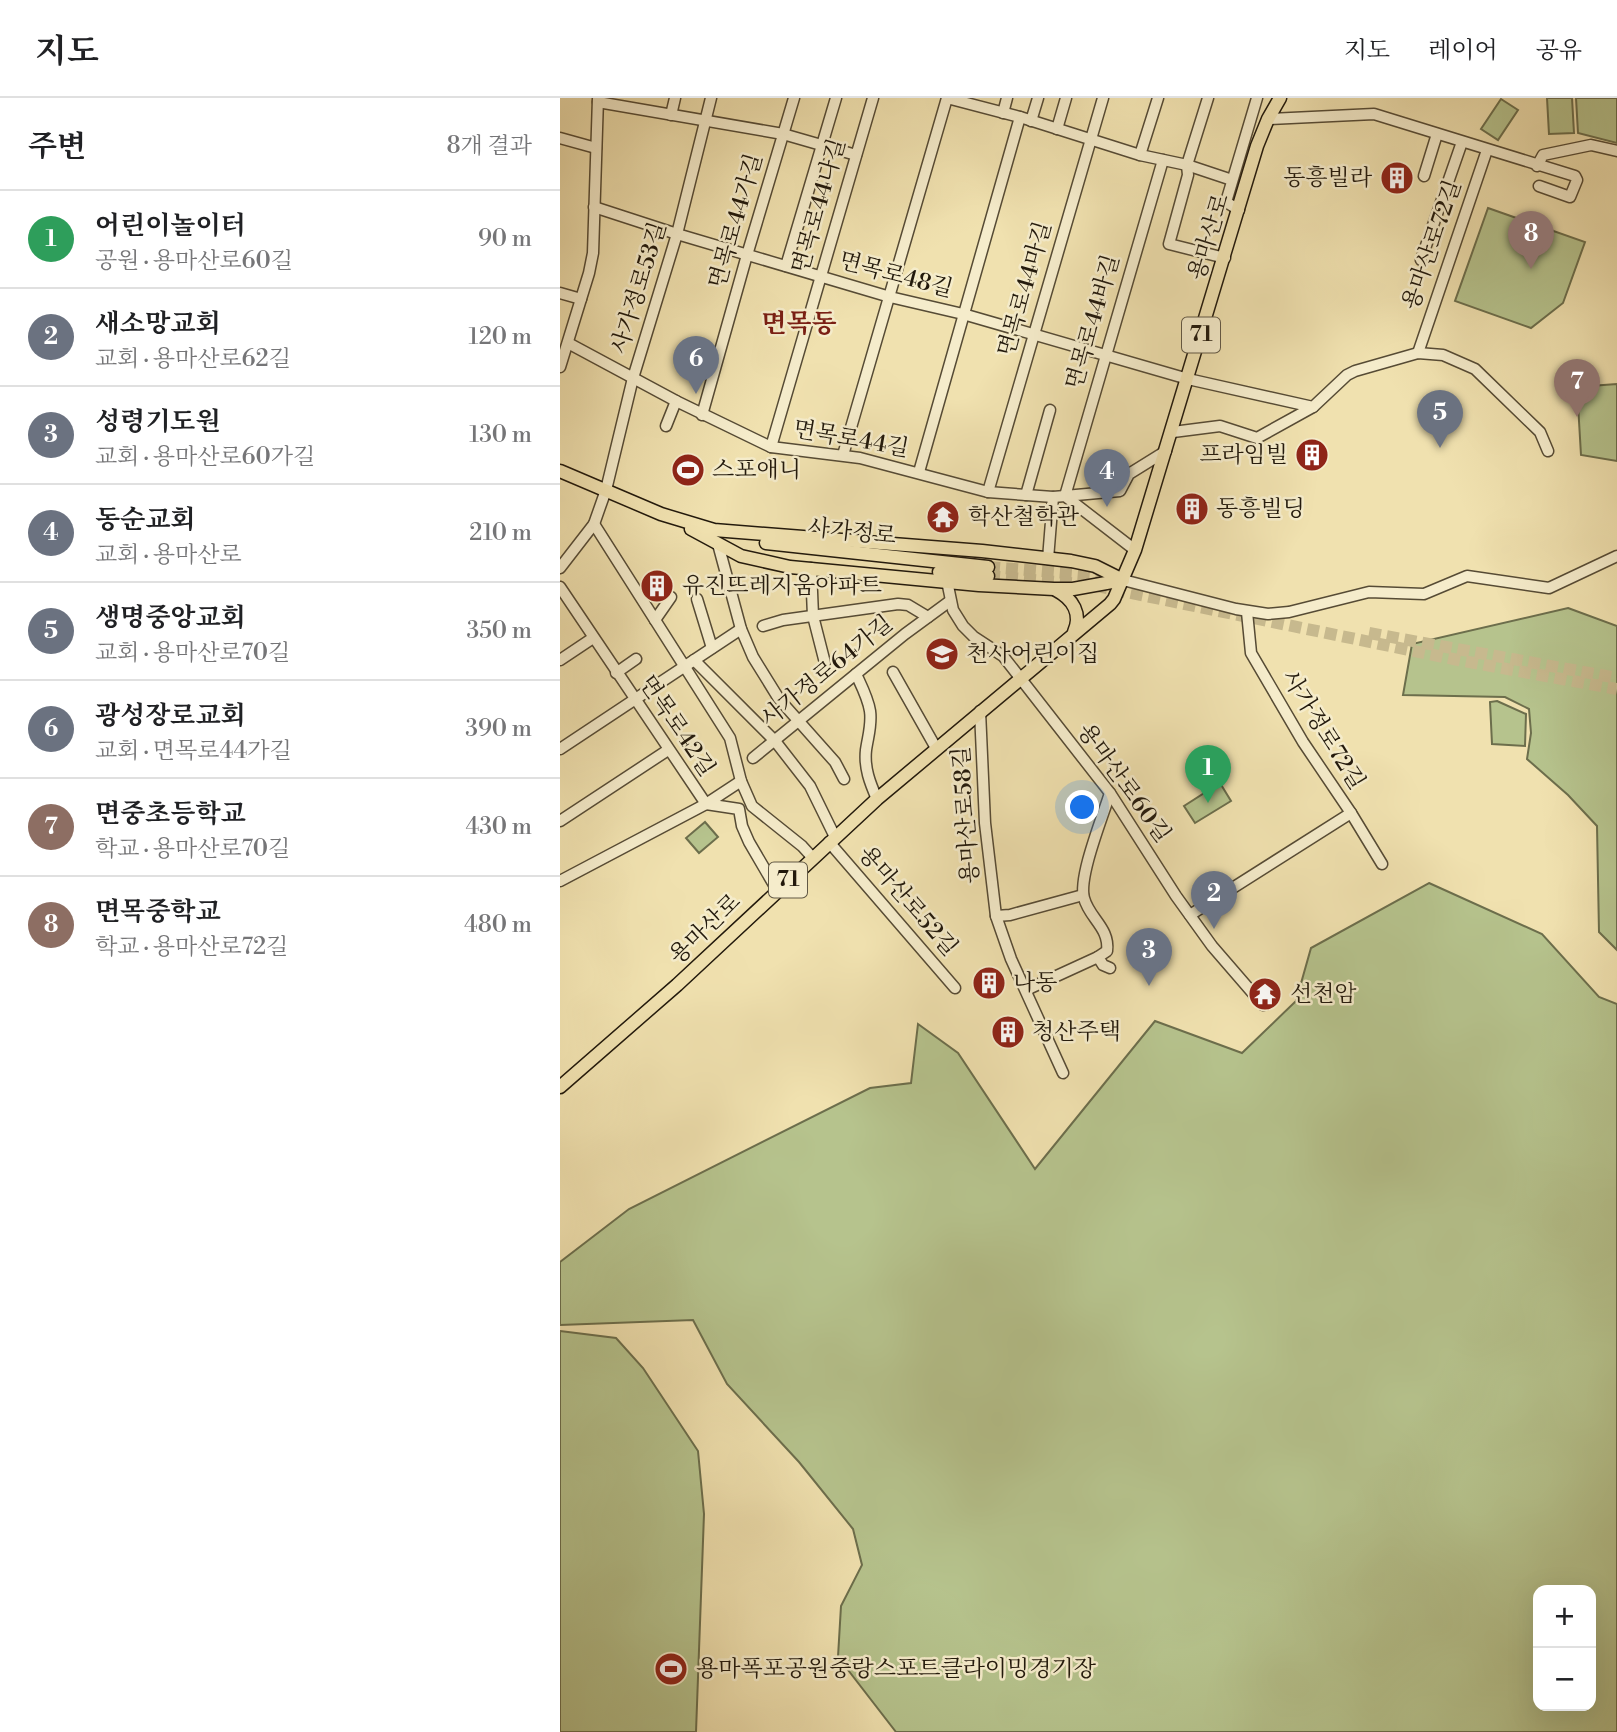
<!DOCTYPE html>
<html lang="ko">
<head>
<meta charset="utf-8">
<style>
	:root { --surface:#fff; --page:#f2f2f2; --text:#202124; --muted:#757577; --line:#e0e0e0; --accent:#0b8043 }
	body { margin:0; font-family:"Libre Bodoni","Noto Serif KR",serif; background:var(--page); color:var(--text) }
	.controls { position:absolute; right:21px; bottom:21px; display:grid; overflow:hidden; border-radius:14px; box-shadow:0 7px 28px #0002 }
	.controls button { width:63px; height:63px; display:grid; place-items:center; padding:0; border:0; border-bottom:2px solid var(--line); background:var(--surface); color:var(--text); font:35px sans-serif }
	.you { position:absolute; left:523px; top:710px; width:24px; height:24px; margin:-18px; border:5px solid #fff; border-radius:50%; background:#1a73e8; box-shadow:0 0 0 10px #1a73e833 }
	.badge { display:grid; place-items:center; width:46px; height:46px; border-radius:50%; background:var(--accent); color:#fff; font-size:23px; font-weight:700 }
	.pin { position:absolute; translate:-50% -58px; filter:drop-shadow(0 2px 4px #0008) }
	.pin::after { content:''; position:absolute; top:37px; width:24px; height:21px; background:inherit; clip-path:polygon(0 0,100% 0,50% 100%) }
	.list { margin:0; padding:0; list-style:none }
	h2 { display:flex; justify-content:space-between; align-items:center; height:91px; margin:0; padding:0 28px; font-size:30px }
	h2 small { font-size:23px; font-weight:400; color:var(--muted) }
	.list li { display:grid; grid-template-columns:46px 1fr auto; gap:21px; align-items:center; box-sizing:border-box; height:98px; padding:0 28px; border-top:2px solid var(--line) }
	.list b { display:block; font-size:26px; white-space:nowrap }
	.list p { margin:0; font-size:23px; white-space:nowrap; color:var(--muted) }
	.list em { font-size:23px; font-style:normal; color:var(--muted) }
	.map { position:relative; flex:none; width:1057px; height:1634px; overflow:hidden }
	header { display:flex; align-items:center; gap:42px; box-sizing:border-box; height:98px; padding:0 35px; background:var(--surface); border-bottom:2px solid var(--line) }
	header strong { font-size:33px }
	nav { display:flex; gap:38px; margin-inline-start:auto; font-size:24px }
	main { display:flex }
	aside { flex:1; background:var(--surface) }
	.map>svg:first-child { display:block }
	.green { fill:#b6c38d; stroke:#6c6e4c; stroke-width:2; fill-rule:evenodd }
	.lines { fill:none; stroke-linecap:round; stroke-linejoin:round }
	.major-tunnel { stroke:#c7b98e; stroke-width:12; stroke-dasharray:12 6; stroke-linecap:butt }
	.minor-casing { stroke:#564b35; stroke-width:13 }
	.major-casing { stroke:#22190c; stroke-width:15 }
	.minor { stroke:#f5eccb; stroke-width:10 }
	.major { stroke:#f0e1af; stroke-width:12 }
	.labels { text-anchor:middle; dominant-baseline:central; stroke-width:5; stroke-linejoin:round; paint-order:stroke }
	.shield { fill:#f5eccb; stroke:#615845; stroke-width:2 }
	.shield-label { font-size:21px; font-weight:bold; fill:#22190c }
	.poi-label { font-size:23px; fill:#22190c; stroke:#f5eccb; text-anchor:start }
	.street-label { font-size:23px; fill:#22190c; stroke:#f5eccb }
	.quarter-label { font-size:26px; font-weight:bold; fill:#7a1f14; stroke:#f5eccb }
</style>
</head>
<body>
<header>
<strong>지도</strong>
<nav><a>지도</a><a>레이어</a><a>공유</a></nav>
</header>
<main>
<aside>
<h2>주변<small>8개 결과</small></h2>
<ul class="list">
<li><span class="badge" style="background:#2e9e5b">1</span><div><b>어린이놀이터</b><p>공원 · 용마산로60길</p></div><em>90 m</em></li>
<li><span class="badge" style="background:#6b7280">2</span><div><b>새소망교회</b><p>교회 · 용마산로62길</p></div><em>120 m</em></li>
<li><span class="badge" style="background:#6b7280">3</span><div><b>성령기도원</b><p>교회 · 용마산로60가길</p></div><em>130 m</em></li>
<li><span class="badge" style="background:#6b7280">4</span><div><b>동순교회</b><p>교회 · 용마산로</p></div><em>210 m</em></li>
<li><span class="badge" style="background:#6b7280">5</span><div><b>생명중앙교회</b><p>교회 · 용마산로70길</p></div><em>350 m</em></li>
<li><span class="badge" style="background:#6b7280">6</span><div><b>광성장로교회</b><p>교회 · 면목로44가길</p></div><em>390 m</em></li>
<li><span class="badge" style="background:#8d6e63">7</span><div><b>면중초등학교</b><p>학교 · 용마산로70길</p></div><em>430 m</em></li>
<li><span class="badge" style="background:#8d6e63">8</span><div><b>면목중학교</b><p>학교 · 용마산로72길</p></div><em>480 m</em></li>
</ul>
</aside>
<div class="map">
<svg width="1057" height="1634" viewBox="0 0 1057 1634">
	<rect width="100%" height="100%" fill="#f0e1af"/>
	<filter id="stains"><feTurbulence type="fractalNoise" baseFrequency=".00286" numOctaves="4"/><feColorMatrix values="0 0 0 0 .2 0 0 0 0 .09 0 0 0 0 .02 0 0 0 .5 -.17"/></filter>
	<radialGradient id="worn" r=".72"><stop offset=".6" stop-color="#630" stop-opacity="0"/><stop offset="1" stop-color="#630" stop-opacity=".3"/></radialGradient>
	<!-- green -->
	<g class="green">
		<polygon points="987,0 1012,0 1014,35 989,36"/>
		<polygon points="1016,0 1057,0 1057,45 1018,35"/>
		<polygon points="941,1 958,12 938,42 921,31"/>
		<polygon points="928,110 1025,144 1003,205 971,230 895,203"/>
		<polygon points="1057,286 1057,363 1021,357 1017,289"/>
		<polygon points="1008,510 1057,528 1057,852 1039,834 1037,728 1008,697 967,661 971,635 969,611 945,599 843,597 852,546"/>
		<polygon points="937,603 966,616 965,648 932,646 930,604"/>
		<polygon points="660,685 671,703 635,725 624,708"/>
		<polygon points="145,724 158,739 139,755 126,740"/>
		<path d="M869 785 982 836 1039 899 1057 906V1634H336L278 1559 281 1508 302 1467 293 1431 239 1364 167 1286 133 1222 0 1227V1164L69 1111 310 990 351 985 358 926 398 955 475 1071 595 923 682 955 736 903 751 850ZM978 1492H1031V1608H978Z"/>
		<polygon points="0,1233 56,1240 83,1270 138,1353 144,1416 136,1634 0,1634"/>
	</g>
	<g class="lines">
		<!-- major-tunnel -->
		<g class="major-tunnel">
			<polyline points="428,469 532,477 559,483"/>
			<polyline points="428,478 532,487 898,562 1057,591"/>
			<polyline points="809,535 1057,580"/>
		</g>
		<defs>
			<g id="minor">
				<polyline points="387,0 460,19 580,57 627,67 672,82"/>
				<polyline points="648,0 627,67 628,77 609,146 665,160"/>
				<polyline points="38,4 223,36 296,57"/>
				<polyline points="443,15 447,0"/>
				<polyline points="111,17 115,0"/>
				<polyline points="708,21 814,16 1015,78 1017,82 1010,99 979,88"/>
				<polyline points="471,23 478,0"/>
				<polyline points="497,31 506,0"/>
				<polyline points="0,40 36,50"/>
				<polyline points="580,57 598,0"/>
				<polyline points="603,62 505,398 560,393 569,376 606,353"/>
				<polyline points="977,68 983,57 1031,47 1057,53"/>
				<polyline points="864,78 877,36"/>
				<polyline points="34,109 117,136 330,199 403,216 628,281 753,309 787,277 795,273 858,255 883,257 915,271 980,334 988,353"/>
				<polyline points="679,112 666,104 697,0"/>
				<polyline points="861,162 902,44"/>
				<polyline points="226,168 276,0"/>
				<polyline points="0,195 21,201"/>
				<polyline points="8,245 116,303 211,349 300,360 428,394 493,399 505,398 575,452"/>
				<polyline points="134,251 158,258"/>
				<polyline points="858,255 927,52"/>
				<polyline points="0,269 29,175 33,155 38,0"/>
				<polyline points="142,317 187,157 234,0"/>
				<polyline points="106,328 116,303"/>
				<polyline points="613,334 660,328 697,340 753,309"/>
				<polyline points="211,349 313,0"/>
				<polyline points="283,357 387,0"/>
				<polyline points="359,374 460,19"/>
				<polyline points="428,394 543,0"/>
				<polyline points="466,397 490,312"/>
				<polyline points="34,426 170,640 181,683 192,708 242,748 252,759"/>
				<polyline points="158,446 181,531 193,559 219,601 275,664 284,681"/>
				<polyline points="488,461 493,399"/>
				<polyline points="0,470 34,426 46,392 73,280 117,136 151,0"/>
				<polyline points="251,470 253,518 265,565"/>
				<polyline points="563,482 676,511 708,516 729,514 809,494 864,496 907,478 989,490 1057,458"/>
				<polyline points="387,483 393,512 403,528 414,539 443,558 550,695 616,798 652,848 703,907"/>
				<polyline points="0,489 146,706 179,711 182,728 189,744 217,792"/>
				<polyline points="137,501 152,550"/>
				<polyline points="687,514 691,555 743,644 791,715 822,766"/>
				<polyline points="95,522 111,499"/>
				<polyline points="203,528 223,522 338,506 348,507 368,519"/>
				<polyline points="0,562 33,540"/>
				<polyline points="134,562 215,643 250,688 275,739"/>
				<polyline points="333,574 376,650"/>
				<polyline points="56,575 76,561"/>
				<path d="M296 576C301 587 308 600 310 613 312 627 308 638 306 652 304 670 310 685 317 701"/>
				<polyline points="420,613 425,725 436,818 451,861 503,975"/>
				<polyline points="0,651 181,531"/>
				<polyline points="193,660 345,536 390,503"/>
				<path d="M550 695C543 718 518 779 524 800 529 820 550 830 547 853L538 859 543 867 550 870"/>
				<polyline points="0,723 108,652"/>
				<polyline points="269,744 395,890"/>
				<polyline points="0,783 146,706 181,683"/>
				<polyline points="630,817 791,715"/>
				<polyline points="436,818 450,817 523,797"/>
				<polyline points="466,892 538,859"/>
			</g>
			<g id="major">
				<polyline points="0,373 101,416 154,432 422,453 511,463 535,468 563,482"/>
				<polyline points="131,431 181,458 230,469 419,487 494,491 513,491 563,482"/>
				<polyline points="206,445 428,469"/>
				<polyline points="379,474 428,478"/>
				<path d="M496 492C513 501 522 516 514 534"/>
				<polyline points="0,989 117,887 317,701 550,506 554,501 575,452 697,48 708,21 720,0"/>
			</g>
		</defs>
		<!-- minor casing -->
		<use href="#minor" class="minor-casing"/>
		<!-- major casing -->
		<use href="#major" class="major-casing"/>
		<!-- minor -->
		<use href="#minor" class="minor"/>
		<!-- major -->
		<use href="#major" class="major"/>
	</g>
	<!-- icons -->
	<defs>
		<symbol id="building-disc" viewBox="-11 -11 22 22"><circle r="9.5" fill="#8f2418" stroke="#f5eccb"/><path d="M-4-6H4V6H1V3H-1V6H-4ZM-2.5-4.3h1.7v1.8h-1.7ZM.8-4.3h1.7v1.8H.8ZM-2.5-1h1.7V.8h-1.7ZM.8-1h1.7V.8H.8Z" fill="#fff"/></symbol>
		<symbol id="stadium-disc" viewBox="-11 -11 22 22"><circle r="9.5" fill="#8f2418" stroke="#f5eccb"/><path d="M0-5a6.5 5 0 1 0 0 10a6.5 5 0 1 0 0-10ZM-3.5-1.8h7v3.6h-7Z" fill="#fff"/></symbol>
		<symbol id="temple-disc" viewBox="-11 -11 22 22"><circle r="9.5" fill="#8f2418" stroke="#f5eccb"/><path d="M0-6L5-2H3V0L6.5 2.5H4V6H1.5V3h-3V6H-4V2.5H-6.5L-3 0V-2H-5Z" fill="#fff"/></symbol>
		<symbol id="school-disc" viewBox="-11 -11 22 22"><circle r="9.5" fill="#8f2418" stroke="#f5eccb"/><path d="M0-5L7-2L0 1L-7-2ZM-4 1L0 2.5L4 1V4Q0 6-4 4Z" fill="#fff"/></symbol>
	</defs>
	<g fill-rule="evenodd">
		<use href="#building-disc" x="818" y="61" width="38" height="38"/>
		<use href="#building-disc" x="733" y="338" width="38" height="38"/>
		<use href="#stadium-disc" x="109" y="353" width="38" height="38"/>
		<use href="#building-disc" x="613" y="392" width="38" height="38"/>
		<use href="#temple-disc" x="364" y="400" width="38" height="38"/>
		<use href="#building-disc" x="78" y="469" width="38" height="38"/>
		<use href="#school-disc" x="363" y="537" width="38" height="38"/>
		<use href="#building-disc" x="410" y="866" width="38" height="38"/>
		<use href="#temple-disc" x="686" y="877" width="38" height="38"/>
		<use href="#building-disc" x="429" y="915" width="38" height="38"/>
		<use href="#stadium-disc" x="92" y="1552" width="38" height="38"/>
	</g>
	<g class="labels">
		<!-- shield labels -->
		<g class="shield">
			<rect x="622" y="219.5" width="38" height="35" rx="5"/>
			<rect x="209" y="764.5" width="38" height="35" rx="5"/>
		</g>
		<g class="shield-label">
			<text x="641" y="237">71</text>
			<text x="228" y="782">71</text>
		</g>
		<!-- poi labels -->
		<g class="poi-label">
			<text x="812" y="80" text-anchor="end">동흥빌라</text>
			<text x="728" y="357" text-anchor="end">프라임빌</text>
			<text x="152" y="372">스포애니</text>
			<text x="656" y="411">동흥빌딩</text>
			<text x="408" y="419">학산철학관</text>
			<text x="122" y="488">유진뜨레지움아파트</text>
			<text x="406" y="556">천사어린이집</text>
			<text x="453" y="885">나동</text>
			<text x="730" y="896">선천암</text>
			<text x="472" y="934">청산주택</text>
			<text x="136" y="1571">용마폭포공원중랑스포트클라이밍경기장</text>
		</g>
		<!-- street labels -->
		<g class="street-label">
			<text transform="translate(259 108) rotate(-74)">면목로44나길</text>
			<text transform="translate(176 123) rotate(-74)">면목로44가길</text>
			<text transform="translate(649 139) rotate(-73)">용마산로</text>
			<text transform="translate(872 147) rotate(-71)">용마산로72길</text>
			<text transform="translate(336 177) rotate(15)">면목로48길</text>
			<text transform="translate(79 190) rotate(-73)">사가정로53길</text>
			<text transform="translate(465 191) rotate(-74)">면목로44마길</text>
			<text transform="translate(533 224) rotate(-74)">면목로44바길</text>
			<text transform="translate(291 341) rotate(10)">면목로44길</text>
			<text transform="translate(292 434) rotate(6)">사가정로</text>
			<text transform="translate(267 573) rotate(-39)">사가정로64가길</text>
			<text transform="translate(117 628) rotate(56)">면목로42길</text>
			<text transform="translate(763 632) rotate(58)">사가정로72길</text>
			<text transform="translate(564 685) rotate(54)">용마산로60길</text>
			<text transform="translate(406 717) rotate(-94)">용마산로58길</text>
			<text transform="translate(348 803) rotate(49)">용마산로52길</text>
			<text transform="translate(145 831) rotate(-44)">용마산로</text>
		</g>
		<!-- quarter labels -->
		<g class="quarter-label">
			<text x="239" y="226">면목동</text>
		</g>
	</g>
	<rect width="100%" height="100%" filter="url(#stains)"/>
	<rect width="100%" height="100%" fill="url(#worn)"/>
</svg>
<div class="controls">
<button>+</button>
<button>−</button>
</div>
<div class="you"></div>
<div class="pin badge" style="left:648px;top:705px;background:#2e9e5b">1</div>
<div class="pin badge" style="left:654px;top:831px;background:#6b7280">2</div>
<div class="pin badge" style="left:589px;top:888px;background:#6b7280">3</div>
<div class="pin badge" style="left:547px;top:409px;background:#6b7280">4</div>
<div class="pin badge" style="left:880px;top:350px;background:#6b7280">5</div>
<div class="pin badge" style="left:136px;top:296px;background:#6b7280">6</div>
<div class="pin badge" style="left:1017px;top:319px;background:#8d6e63">7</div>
<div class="pin badge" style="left:971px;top:171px;background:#8d6e63">8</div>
</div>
</main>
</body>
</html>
